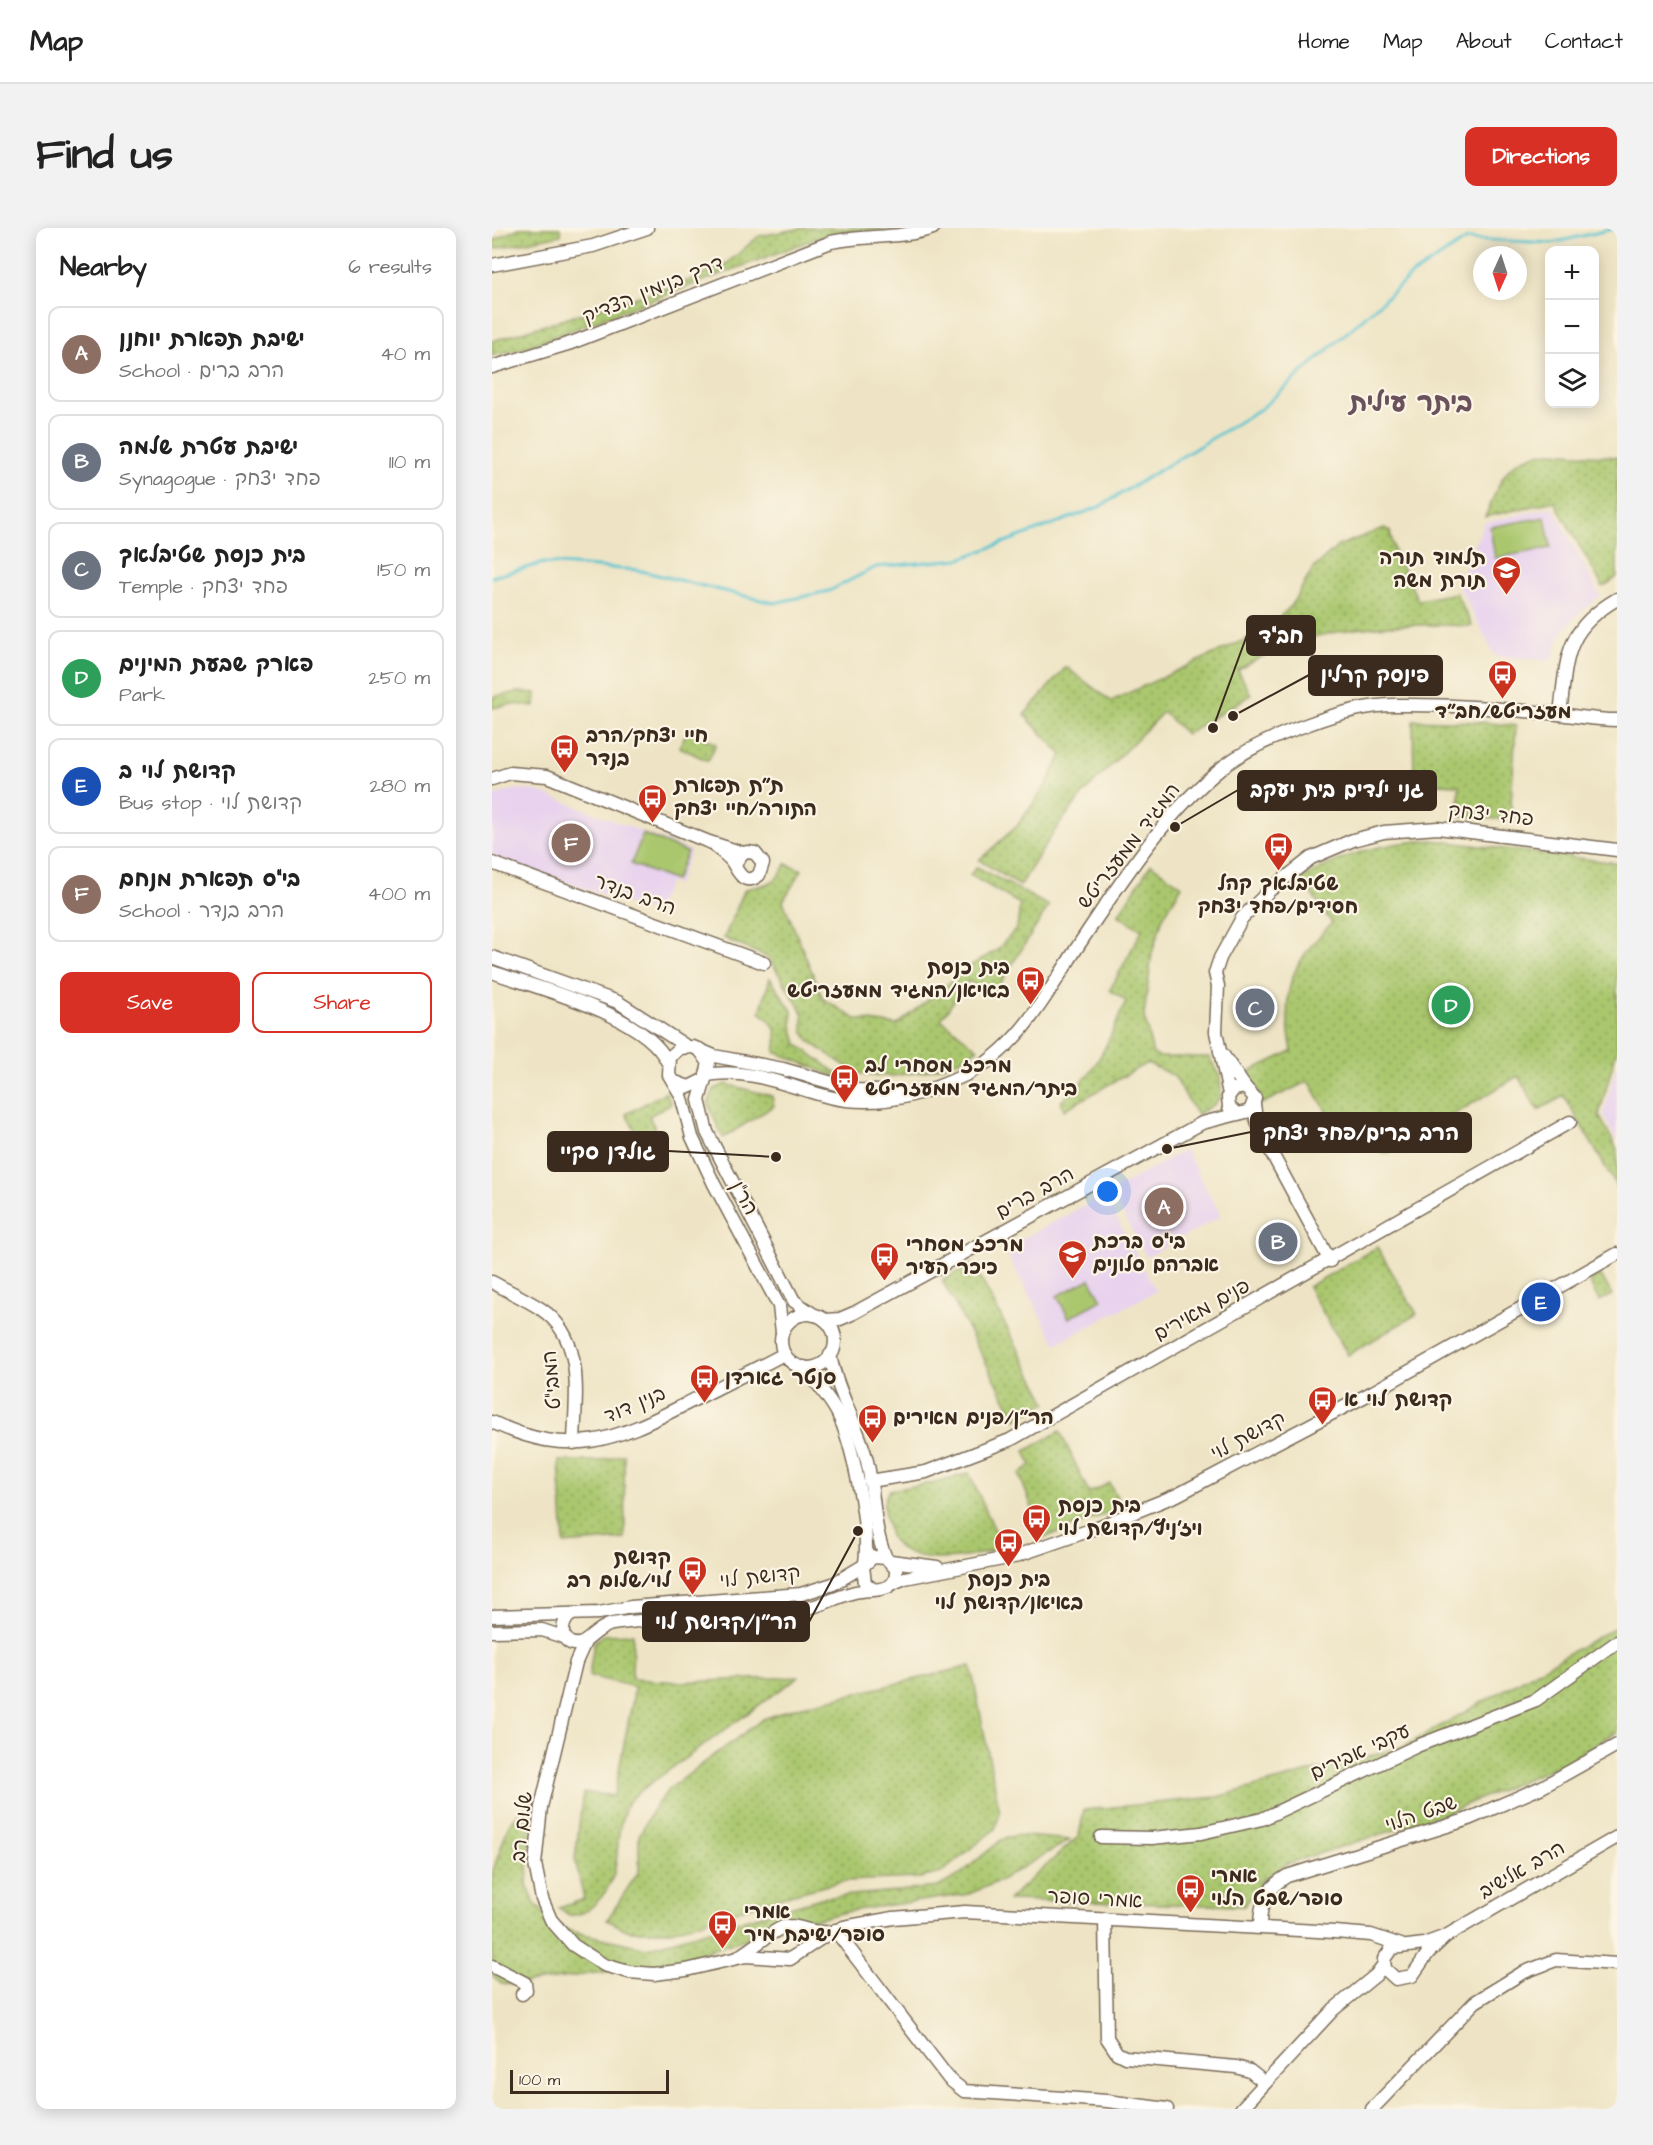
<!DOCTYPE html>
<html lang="en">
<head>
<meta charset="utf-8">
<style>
	:root { --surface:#fff; --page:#f2f2f2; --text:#222; --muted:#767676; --line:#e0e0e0; --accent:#d93025 }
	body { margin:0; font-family:"Architects Daughter","Playpen Sans Hebrew",sans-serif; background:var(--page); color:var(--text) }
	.controls { position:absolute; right:18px; top:18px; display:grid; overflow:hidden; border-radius:12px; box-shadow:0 3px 15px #0003 }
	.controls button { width:54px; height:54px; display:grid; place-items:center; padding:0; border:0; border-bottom:2px solid var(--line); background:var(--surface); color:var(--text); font:30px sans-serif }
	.compass { position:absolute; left:981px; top:18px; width:54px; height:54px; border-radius:50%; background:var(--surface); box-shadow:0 3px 15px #0003; rotate:183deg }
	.scale { position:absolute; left:18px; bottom:15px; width:159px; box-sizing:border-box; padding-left:6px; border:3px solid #3b2a1e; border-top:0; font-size:16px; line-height:21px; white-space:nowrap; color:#3b2a1e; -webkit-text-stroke:4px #fcf5e5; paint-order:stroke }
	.you { position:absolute; left:616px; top:964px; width:21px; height:21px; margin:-15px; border:4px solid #fff; border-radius:50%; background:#1a73e8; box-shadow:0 0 0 9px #1a73e833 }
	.badge { display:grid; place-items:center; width:39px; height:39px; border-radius:50%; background:var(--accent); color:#fff; font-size:20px; font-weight:700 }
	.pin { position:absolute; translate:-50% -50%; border:3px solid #fff; box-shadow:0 2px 6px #0006 }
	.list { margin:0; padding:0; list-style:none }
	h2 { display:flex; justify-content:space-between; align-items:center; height:78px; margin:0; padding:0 24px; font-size:26px }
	h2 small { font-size:20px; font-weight:400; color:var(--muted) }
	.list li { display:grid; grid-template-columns:39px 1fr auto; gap:18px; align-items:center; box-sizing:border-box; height:96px; margin:0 12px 12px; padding:0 12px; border:2px solid var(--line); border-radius:12px }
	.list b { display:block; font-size:22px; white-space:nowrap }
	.list p { margin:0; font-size:20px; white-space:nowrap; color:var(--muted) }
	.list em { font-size:20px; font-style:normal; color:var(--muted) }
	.actions { display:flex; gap:12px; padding:18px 24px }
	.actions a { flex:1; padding:14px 0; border:2px solid var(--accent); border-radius:12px; text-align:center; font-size:21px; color:var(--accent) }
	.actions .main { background:var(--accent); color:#fff }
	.icon { flex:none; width:33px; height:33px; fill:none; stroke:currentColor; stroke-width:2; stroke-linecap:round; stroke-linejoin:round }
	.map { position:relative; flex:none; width:1125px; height:1881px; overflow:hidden; border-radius:12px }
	header { display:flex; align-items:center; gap:36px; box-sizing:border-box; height:84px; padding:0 30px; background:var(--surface); border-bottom:2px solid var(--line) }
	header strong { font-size:28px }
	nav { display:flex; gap:33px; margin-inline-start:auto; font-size:21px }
	.intro { display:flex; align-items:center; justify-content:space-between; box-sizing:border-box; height:144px; padding:0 36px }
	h1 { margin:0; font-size:42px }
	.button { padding:15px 27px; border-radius:12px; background:var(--accent); color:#fff; font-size:21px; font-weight:700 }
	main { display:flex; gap:36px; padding:0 36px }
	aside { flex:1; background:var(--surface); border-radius:12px; box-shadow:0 3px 15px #0003 }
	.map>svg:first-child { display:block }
	.built { fill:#e8d2ee }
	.grass { fill:url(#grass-dots); stroke:#727846; stroke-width:1.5 }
	.pitch { fill:#aac76e; stroke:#727846; stroke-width:1.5 }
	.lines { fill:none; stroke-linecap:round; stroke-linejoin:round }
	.stream { stroke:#57c3d0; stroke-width:3 }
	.minor-casing { stroke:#7a6b58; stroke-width:15 }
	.minor { stroke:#fff; stroke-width:12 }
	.labels { text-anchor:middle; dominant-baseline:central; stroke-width:4.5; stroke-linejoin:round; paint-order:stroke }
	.street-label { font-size:20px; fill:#3b2a1e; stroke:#fcf5e5 }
	.poi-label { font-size:20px; font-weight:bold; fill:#3b2a1e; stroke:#fcf5e5; text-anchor:start }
	.district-label { font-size:26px; font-weight:bold; fill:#6a525d; stroke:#fcf5e5 }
	.leader { fill:none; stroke:#3b2a1e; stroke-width:2 }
	.callout-dot { fill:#3b2a1e; stroke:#fcf5e5; stroke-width:2 }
	.callout { fill:#3b2a1e; stroke:#3b2a1e; stroke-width:2 }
	.callout-label { font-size:21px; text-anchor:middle; font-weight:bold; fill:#fff }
</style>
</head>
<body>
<header>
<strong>Map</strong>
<nav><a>Home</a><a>Map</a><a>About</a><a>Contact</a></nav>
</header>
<div class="intro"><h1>Find us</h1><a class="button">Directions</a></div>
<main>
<aside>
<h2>Nearby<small>6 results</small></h2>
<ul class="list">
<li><span class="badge" style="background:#8d6e63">A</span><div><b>ישיבת תפארת יוחנן</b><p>School · הרב ברים</p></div><em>40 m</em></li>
<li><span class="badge" style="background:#6b7280">B</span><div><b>ישיבת עטרת שלמה</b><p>Synagogue · פחד יצחק</p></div><em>110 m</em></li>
<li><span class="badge" style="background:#6b7280">C</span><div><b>בית כנסת שטיבלאך</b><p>Temple · פחד יצחק</p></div><em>150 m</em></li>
<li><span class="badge" style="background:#2e9e5b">D</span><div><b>פארק שבעת המינים</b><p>Park</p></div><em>250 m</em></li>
<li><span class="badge" style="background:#1a4fb4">E</span><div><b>קדושת לוי ב</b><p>Bus stop · קדושת לוי</p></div><em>280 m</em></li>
<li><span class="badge" style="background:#8d6e63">F</span><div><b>בי&quot;ס תפארת מנחם</b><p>School · הרב בנדר</p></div><em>400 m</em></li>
</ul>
<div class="actions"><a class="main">Save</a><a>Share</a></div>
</aside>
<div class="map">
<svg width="1125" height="1881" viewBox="0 0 1125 1881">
	<defs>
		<pattern id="grass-dots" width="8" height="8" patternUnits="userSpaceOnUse" patternTransform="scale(1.5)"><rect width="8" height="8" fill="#aac76e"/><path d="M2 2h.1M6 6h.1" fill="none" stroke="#8ca25a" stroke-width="1.8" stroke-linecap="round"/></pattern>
	</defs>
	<rect width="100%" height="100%" fill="#fcf5e5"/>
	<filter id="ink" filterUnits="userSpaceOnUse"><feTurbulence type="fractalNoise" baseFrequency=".0167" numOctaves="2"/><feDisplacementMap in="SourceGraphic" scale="12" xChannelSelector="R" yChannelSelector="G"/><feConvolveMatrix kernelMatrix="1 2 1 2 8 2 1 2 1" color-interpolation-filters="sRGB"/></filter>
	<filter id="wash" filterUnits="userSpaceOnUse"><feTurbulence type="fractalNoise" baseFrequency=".008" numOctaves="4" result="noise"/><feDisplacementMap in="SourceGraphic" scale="24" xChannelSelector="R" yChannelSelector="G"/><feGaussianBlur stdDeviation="1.35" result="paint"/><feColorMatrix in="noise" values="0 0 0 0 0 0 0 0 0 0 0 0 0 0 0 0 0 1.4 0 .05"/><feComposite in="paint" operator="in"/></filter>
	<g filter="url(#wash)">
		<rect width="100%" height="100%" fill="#eee4c5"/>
		<!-- built -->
		<g class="built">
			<polygon points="1061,279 1108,368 1082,390 1067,409 1059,433 1003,428 966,357 992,295"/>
			<polygon points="25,561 45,563 199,623 185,657 177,654 163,685 0,628 0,568"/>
			<polygon points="1125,835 1125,914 1111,887"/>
			<polygon points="693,922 729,988 655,1029 618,964"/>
			<polygon points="612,967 664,1063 564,1116 512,1021"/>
		</g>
		<!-- grass -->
		<g class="grass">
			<polygon points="27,0 68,0 69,7 0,21 0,13"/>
			<polygon points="311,0 416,0 336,6 29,121 0,128 0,113 194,54 234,36 267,8"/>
			<path d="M1059 224 1125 229V349L1111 359 1062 273 993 289C1010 251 1013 228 1059 224Z"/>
			<path d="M892 300 898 303 902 323 926 372 964 365 980 398C895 395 821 396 746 442L759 467 694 506 671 484 592 565 561 605 528 658 487 632 525 598 553 559 570 527 532 487 574 439 619 473 774 402 799 378 821 341 846 318Z"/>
			<polygon points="26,464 44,465 43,478 20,476 0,480 0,469"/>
			<polygon points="921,492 989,494 1024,498 1018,592 967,588 967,557 922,555"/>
			<polygon points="196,502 224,516 216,533 187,519"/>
			<path d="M940 612 1125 635V821L1107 887 1125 921V959L1072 868 1046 882 1026 848 896 926 849 909 817 853 769 876 766 862 752 846 800 823C789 763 796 739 840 695L809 651C854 625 889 615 940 612Z"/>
			<path d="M294 636 310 642 291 673 331 771 364 791 405 797 478 738 505 722 525 700 528 676 478 647 485 639 557 678 502 765 476 753 449 791 486 821 465 833 437 842 402 848 373 847 361 843 318 814 311 803V785L277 730 232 710 253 661C274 657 284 657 294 636Z"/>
			<path d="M659 636 690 658 671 689 660 725 652 788 661 826 667 829H717L728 848 729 868 723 876 705 887 682 848 655 835 572 882 569 873C607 844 615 815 634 773L618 762 650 702 626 687Z"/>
			<path d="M278 750 300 783V797L305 816 359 855 283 824C287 804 284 797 268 784Z"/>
			<polygon points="234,856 280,868 282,878 231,910 216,876 222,861"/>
			<polygon points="174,864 179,876 157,888 164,902 147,910 134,886"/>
			<polygon points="885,1019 925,1086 856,1127 816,1059"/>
			<polygon points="481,1036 555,1175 524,1191 450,1052"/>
			<polygon points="1109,1047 1120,1067 1107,1073 1097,1053"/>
			<polygon points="568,1203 597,1265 617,1255 631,1279 552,1310 527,1246 539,1237 533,1223"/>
			<polygon points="132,1226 133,1311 72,1316 67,1233 107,1233"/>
			<path d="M477 1245 510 1318C484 1331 416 1342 399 1310 396 1305 396 1297 394 1292 391 1279 390 1272 398 1262L447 1254Z"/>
			<polygon points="1125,1398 1125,1504 1070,1536 947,1588 797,1635 770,1652 752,1678 516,1672 587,1608 592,1582 725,1569 913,1518"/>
			<path d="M141 1406 140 1451 188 1454 306 1449 155 1558C149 1563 138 1570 135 1577 117 1614 137 1644 102 1677 93 1684 88 1688 77 1687L67 1680 92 1671 83 1632 91 1564 122 1568 143 1459 97 1448 102 1414 111 1407Z"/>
			<polygon points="479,1438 508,1585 503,1601 449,1645 428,1650 351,1653 283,1671 179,1703 137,1703 115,1692 147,1643 147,1608 161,1581 177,1561 271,1491 306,1479"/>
			<polygon points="40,1571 35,1657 43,1676 58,1692 78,1703 155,1720 329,1670 446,1659 466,1648 509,1612 524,1607 578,1612 507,1653 477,1666 357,1683 285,1701 181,1734 28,1756 9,1756 0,1747 0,1645 17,1596"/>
		</g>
		<!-- pitch -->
		<g class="pitch">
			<polygon points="1053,289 1059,320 1003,330 998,299"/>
			<polygon points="151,606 195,624 183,653 139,636"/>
			<polygon points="598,1051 610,1072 577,1090 565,1068"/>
		</g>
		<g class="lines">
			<!-- stream -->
			<polyline class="stream" points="0,349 52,335 145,342 282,375 337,363 384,339 468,331 607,279 770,180 921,46 975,11 1060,15 1125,0"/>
		</g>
	</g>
	<g filter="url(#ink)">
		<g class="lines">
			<defs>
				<g id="minor">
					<polyline points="0,37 101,18 155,0"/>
					<path d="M0 139 79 115 339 14C373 7 407 11 441 0"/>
					<path d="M1068 486C1075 430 1072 402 1125 371"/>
					<polyline points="0,551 18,545 55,548 217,614 251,625"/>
					<path d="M225 620C231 625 239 630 242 637 248 648 254 657 267 647L271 635 263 625 255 624 248 627 243 638"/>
					<polyline points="0,635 272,735"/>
					<polyline points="0,729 126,774 194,818"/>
					<path d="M0 744C48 761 155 787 176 835"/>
					<polyline points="731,827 753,859"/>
					<path d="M215 847C256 839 298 859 337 869 384 880 430 868 473 847 529 821 559 758 592 709 632 649 674 584 732 538 756 520 786 507 814 497 843 486 873 477 903 477 958 476 1012 481 1066 486 1085 488 1105 492 1125 492"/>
					<polyline points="213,851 207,872 215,904 302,1073 322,1087"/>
					<polyline points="181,853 197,859 213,851 217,835 207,821"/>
					<polyline points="737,866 724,804 726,758 723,745 728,730 750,690 778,662 819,630 861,612 892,604 946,600 1125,622"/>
					<polyline points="762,876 764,891 771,909 838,1033"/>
					<path d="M0 1054C16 1063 34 1071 49 1081 94 1111 83 1169 82 1215"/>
					<circle cx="316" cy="1113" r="27"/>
					<polyline points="333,1092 348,1091 362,1085 710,895 758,883 763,870 753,859 742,861 736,869 737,879 744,885"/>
					<polyline points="290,1104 287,1078 222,956 200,909 189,867 177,847 178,829 188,820 201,819 222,828 291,841 365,862 405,864"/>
					<path d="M338 1127C345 1164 366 1197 375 1233 383 1265 380 1299 394 1330"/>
					<path d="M312 1139C324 1154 336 1168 345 1184 361 1215 378 1301 373 1335"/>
					<path d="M0 1194C79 1231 122 1213 194 1176 227 1159 260 1143 292 1126"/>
					<polyline points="378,1253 434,1244 518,1212 1078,894"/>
					<polyline points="399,1333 445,1339"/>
					<polyline points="401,1355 413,1350 521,1329 596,1303 685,1267 879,1165 1125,1026"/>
					<path d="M80 1386C66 1395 68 1418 87 1416 96 1415 104 1400 120 1396 183 1387 248 1392 311 1381 330 1378 346 1368 363 1364 380 1360 406 1367 404 1341L394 1330 381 1329 371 1338 373 1355 382 1362"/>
					<polyline points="0,1388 107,1385 139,1379 309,1366 341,1356 371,1338"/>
					<polyline points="0,1403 50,1402 74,1410"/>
					<polyline points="93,1414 84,1434 49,1579 43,1636 50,1671 59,1692 81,1717 112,1737 137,1744 162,1746 194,1742 254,1728 298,1731 331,1709 352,1699 401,1690 473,1684 843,1704 879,1707 909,1717"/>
					<polyline points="609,1609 660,1610 709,1605 770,1591 925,1518 1044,1472 1125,1414"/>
					<polyline points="613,1691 615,1810 625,1825 633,1829 744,1839 758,1843 773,1855"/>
					<path d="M768 1699C768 1675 774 1660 795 1648L974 1592 1050 1559 1125 1517"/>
					<polyline points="343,1702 457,1851 472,1863 615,1873 675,1881"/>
					<polyline points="954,1708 936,1725 920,1748 904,1751 893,1741 892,1731 900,1720 932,1716 954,1708 1125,1609"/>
					<path d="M249 1727C260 1721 287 1697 296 1698 311 1698 319 1706 338 1704"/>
					<polyline points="0,1738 33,1755 34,1762 30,1766"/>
					<polyline points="749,1881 842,1781 884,1747 892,1736"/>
					<polyline points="880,1881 983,1774 1030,1745 1064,1732 1125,1736"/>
				</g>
			</defs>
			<!-- minor casing -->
			<use href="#minor" class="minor-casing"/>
			<!-- minor -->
			<use href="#minor" class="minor"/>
		</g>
	</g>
	<!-- icons -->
	<defs>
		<symbol id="school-pin" viewBox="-11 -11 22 30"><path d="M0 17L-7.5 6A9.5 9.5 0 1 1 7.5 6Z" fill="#c8321e" stroke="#fcf5e5"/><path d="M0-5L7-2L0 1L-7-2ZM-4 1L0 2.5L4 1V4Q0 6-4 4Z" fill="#fff"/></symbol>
		<symbol id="bus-pin" viewBox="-11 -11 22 30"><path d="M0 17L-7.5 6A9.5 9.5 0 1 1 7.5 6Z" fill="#c8321e" stroke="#fcf5e5"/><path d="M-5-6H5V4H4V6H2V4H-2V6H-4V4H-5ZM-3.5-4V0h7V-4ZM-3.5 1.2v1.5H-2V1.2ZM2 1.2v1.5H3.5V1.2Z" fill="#fff"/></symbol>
	</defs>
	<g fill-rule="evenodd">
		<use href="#school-pin" x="998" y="326" width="33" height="45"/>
		<use href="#bus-pin" x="994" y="430" width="33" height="45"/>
		<use href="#bus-pin" x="56" y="504" width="33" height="45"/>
		<use href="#bus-pin" x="144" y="554" width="33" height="45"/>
		<use href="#bus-pin" x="770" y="602" width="33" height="45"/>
		<use href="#bus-pin" x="522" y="736" width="33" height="45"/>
		<use href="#bus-pin" x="336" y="834" width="33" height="45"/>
		<use href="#school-pin" x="564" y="1010" width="33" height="45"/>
		<use href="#bus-pin" x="376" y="1012" width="33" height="45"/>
		<use href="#bus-pin" x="196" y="1134" width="33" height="45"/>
		<use href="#bus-pin" x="814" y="1156" width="33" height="45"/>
		<use href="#bus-pin" x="364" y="1174" width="33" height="45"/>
		<use href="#bus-pin" x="528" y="1274" width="33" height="45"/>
		<use href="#bus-pin" x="500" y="1298" width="33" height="45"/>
		<use href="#bus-pin" x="184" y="1326" width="33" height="45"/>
		<use href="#bus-pin" x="682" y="1644" width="33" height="45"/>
		<use href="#bus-pin" x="214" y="1680" width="33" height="45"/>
	</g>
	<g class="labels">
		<!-- street labels -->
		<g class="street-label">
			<text transform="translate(161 62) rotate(-22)">דרך בנימין הצדיק</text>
			<text transform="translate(999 587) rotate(6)">פחד יצחק</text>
			<text transform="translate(637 618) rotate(-52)">המגיד ממעזריטש</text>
			<text transform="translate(143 667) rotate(20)">הרב בנדר</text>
			<text transform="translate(543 965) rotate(-29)">הרב ברים</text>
			<text transform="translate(252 970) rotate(62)">הר"ן</text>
			<text transform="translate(710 1082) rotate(-29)">פנים מאירים</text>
			<text transform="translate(60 1152) rotate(-95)">המבי"ט</text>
			<text transform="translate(143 1177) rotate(-23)">בנין דוד</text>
			<text transform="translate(756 1208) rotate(-28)">קדושת לוי</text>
			<text transform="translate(268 1349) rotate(-6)">קדושת לוי</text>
			<text transform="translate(868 1524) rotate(-25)">עקבי אבירים</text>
			<text transform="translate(929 1586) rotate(-19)">שבט הלוי</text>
			<text transform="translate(30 1599) rotate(-84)">שלום רב</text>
			<text transform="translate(1030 1642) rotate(-30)">הרב אלישיב</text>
			<text transform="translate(603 1671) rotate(3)">אמרי סופר</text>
		</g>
		<!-- poi labels -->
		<g class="poi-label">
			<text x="994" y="330" text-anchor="end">תלמוד תורה<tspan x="994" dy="23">תורת משה</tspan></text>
			<text x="1011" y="484" text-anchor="middle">מעזריטש/חב״ד</text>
			<text x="94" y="508">חיי יצחק/הרב<tspan x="94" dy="23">בנדר</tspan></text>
			<text x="182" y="558">ת״ת תפארת<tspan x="182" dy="23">התורה/חיי יצחק</tspan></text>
			<text x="786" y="656" text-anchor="middle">שטיבלאך קהל<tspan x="786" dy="23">חסידים/פחד יצחק</tspan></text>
			<text x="518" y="740" text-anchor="end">בית כנסת<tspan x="518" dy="23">באיאן/המגיד ממעזריטש</tspan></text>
			<text x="373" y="838">מרכז מסחרי לב<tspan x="373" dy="23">ביתר/המגיד ממעזריטש</tspan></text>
			<text x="601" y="1014">בי"ס ברכת<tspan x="601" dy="23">אברהם סלונים</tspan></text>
			<text x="414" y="1017">מרכז מסחרי<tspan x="414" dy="23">כיכר העיר</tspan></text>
			<text x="233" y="1150">סנטר גארדן</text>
			<text x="852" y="1172">קדושת לוי א</text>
			<text x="401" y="1190">הר״ן/פנים מאירים</text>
			<text x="566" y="1278">בית כנסת<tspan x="566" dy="23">ויז׳ניץ/קדושת לוי</tspan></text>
			<text x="179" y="1330" text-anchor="end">קדושת<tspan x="179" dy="23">לוי/שלום רב</tspan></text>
			<text x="517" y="1352" text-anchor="middle">בית כנסת<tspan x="517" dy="23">באיאן/קדושת לוי</tspan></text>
			<text x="719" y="1648">אמרי<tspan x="719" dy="23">סופר/שבט הלוי</tspan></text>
			<text x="252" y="1684">אמרי<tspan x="252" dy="23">סופר/ישיבת מיר</tspan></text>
		</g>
		<!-- district labels -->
		<g class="district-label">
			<text x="919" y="175">ביתר עילית</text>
		</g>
	</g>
	<!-- callouts -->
	<path class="leader" d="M721 500L755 407M741 488L817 447M683 599L746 562M675 921L759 904M284 929L176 923M366 1303L317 1394"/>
	<g class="callout-dot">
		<circle cx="721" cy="500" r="6"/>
		<circle cx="741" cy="488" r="6"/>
		<circle cx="683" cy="599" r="6"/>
		<circle cx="675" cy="921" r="6"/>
		<circle cx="284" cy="929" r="6"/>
		<circle cx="366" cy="1303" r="6"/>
	</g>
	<g class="callout">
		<rect x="755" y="388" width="68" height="39" rx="6"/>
		<rect x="817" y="428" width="133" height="39" rx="6"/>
		<rect x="746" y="543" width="198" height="39" rx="6"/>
		<rect x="759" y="885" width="220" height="39" rx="6"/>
		<rect x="56" y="904" width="120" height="39" rx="6"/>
		<rect x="151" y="1374" width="166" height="39" rx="6"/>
	</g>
	<g class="callout-label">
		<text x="789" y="415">חב"ד</text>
		<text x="883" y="454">פינסק קרלין</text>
		<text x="845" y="569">גני ילדים בית יעקב</text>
		<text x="869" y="912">הרב ברים/פחד יצחק</text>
		<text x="116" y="931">גולדן סקיי</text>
		<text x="234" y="1401">הר״ן/קדושת לוי</text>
	</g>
</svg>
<div class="controls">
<button>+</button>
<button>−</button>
<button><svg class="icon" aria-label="layers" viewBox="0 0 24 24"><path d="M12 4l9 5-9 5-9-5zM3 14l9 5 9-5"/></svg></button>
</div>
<svg class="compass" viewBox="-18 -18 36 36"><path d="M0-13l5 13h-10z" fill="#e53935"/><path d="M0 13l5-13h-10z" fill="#767676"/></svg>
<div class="scale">100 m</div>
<div class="you"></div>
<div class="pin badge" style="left:672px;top:979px;background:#8d6e63">A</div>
<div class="pin badge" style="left:786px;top:1014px;background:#6b7280">B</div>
<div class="pin badge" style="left:763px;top:780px;background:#6b7280">C</div>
<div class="pin badge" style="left:959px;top:777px;background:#2e9e5b">D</div>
<div class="pin badge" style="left:1049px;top:1074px;background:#1a4fb4">E</div>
<div class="pin badge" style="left:79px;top:615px;background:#8d6e63">F</div>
</div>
</main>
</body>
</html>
